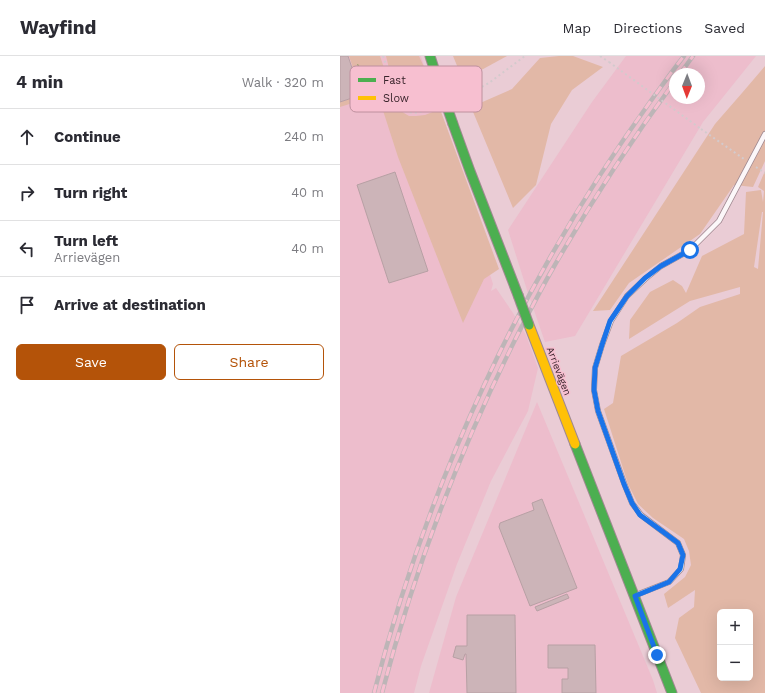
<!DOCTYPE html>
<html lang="en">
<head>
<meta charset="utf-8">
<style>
	:root { --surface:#fff; --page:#f7f7f7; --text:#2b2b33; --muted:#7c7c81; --line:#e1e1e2; --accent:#b45309 }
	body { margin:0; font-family:"Work Sans",sans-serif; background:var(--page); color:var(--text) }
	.controls { position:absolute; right:12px; bottom:12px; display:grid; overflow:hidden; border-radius:6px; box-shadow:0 4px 16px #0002 }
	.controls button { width:36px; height:36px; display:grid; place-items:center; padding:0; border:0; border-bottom:1px solid var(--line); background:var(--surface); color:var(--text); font:20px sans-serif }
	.compass { position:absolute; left:329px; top:12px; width:36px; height:36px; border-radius:50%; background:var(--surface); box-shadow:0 4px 16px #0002; rotate:181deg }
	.stop { position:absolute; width:12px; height:12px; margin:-9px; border:3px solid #1a73e8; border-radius:50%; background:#fff }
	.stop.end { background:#1a73e8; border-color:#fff; box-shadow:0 1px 4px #0008 }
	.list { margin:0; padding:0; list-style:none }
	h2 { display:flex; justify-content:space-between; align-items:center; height:52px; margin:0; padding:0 16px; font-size:17px }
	h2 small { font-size:13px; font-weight:400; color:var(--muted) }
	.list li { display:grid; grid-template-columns:26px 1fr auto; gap:12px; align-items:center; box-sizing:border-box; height:56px; padding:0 16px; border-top:1px solid var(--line) }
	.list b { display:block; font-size:15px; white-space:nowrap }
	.list p { margin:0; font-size:13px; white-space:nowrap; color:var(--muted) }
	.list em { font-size:13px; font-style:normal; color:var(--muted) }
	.actions { display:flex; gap:8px; padding:12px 16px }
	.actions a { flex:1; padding:9px 0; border:1px solid var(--accent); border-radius:6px; text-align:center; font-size:14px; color:var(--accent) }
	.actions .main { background:var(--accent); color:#fff }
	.icon { flex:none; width:22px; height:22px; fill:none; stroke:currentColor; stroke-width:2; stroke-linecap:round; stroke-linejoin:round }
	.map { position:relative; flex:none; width:425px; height:637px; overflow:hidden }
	header { display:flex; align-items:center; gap:24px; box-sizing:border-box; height:56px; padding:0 20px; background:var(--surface); border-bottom:1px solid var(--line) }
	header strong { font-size:19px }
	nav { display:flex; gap:22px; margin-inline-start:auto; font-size:14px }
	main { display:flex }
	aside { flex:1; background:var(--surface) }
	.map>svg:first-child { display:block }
	.built { fill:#edbdcc; fill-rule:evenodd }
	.green { fill:#e2b8a7; fill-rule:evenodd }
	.water { fill:#a2a374 }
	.building { fill:#ccb4b8; stroke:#b7a0a4 }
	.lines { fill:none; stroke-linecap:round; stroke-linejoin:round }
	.lane-casing { stroke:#a08991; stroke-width:6 }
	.fast-casing { stroke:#a08991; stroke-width:11 }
	.slow-casing { stroke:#a08991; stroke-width:11 }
	.path { stroke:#d3cacd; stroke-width:2; stroke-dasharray:2 3; stroke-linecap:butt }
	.lane { stroke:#fcf7f9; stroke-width:4.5 }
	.fast { stroke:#4caf50; stroke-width:9 }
	.slow { stroke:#ffc107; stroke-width:9 }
	.rail-casing { stroke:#bdb5b7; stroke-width:4.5 }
	.rail { stroke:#f7bfd0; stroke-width:3; stroke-dasharray:9; stroke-linecap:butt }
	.fast-bridge-casing { stroke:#a08991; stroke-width:11; stroke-linecap:butt }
	.path-bridge { stroke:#d3cacd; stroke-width:2; stroke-dasharray:2 3; stroke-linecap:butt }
	.fast-bridge { stroke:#4caf50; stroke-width:9 }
	.route { stroke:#1a73e8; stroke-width:5 }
	.labels { text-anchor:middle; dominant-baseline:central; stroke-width:3; stroke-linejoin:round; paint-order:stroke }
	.street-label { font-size:10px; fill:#38232a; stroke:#f7bfd0 }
	.key { fill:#f7bfd0; stroke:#be909e; stroke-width:1 }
	.key-label { font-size:11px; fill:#38232a }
</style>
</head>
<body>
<header>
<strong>Wayfind</strong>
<nav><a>Map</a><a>Directions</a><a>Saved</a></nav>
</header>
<main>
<aside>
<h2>4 min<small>Walk · 320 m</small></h2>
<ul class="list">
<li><svg class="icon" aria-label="ahead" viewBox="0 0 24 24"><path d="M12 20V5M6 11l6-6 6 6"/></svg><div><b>Continue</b></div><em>240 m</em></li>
<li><svg class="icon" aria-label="right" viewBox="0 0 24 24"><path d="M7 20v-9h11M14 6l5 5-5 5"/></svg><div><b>Turn right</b></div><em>40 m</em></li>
<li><svg class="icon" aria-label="left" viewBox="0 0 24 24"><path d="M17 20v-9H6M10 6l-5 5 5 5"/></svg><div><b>Turn left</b><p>Arrievägen</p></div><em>40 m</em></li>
<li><svg class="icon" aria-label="arrive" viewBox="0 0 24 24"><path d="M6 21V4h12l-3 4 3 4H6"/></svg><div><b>Arrive at destination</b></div></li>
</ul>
<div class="actions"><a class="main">Save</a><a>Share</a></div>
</aside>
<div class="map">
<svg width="425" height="637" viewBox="0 0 425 637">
	<rect width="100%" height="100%" fill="#eaccd5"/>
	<!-- built -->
	<g class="built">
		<polygon points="0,0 81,0 153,228 151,235 156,232 173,257 186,279 198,312 188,355 151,425 117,508 81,610 74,637 0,637"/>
		<path d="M286 0H416L363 66 235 280 205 286 187 234 168 174 252 46ZM335 18H359V42H335Z"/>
		<polygon points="197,346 313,624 317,637 89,637 116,541"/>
	</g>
	<!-- green -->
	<g class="green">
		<polygon points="9,0 40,0 54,42 59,54 69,60 76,60 85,59 100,53 159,213 144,223 123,267 58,101 38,39 0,51 0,46 22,39"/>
		<path d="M46 0H79L91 26 98 47C90 50 80 56 71 53 69 52 67 51 65 50 56 42 49 12 46 0Z"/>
		<polygon points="113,0 167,0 123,24"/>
		<polygon points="219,0 233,0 263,11 232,34 211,68 196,129 173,152 131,51 172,33 200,2"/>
		<polygon points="425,10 425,105 413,131 394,129 360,178 289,227 270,254 253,255 375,68 402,37"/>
		<path d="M425 115V637H361L335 582 339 562 354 551 355 534 328 552 324 538 345 521 351 509 349 495 344 483 313 462 298 448 288 428 264 353 273 347 281 300 337 267 360 251 400 238V231L350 245 289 283 290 264 310 236 333 224 342 230 346 237 362 200 404 178 406 136 421 134 423 146 424 135 418 131ZM422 156H423L418 213 414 211ZM380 556H410V622H380Z"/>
	</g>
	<!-- water -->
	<polygon class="water" points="17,8 18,8 26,21 31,33 29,35 26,35"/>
	<!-- building -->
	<g class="building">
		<polygon points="0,0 8,0 21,39 0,46"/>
		<polygon points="55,116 88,215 49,227 17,129"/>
		<polygon points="202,443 237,532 190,550 159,471 160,467 194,454 192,447"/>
		<polygon points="227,538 229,542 197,555 195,551"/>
		<polygon points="127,559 175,559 176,637 127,637 126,598 125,598 123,604 113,601 116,590 127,590"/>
		<polygon points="208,589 255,589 256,637 222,637 222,623 228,623 228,612 208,612"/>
	</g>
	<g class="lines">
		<defs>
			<polyline id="lane" points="296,539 329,526 341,513 343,499 338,487 326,478 301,459 292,447 284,427 258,355 254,334 255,312 262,289 271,265 287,240 305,223 321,210 350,194 379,165 425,78"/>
			<g id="fast">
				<polyline points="90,0 99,28"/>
				<polyline points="113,68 130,115 178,239"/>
				<polyline points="235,388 332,637"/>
			</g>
			<polyline id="slow" points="189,269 235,388"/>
		</defs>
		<!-- lane casing -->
		<use href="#lane" class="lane-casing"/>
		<!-- fast casing -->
		<use href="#fast" class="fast-casing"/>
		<!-- slow casing -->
		<use href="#slow" class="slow-casing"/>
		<!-- path -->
		<g class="path">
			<path d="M43 0 61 52C71 61 84 55 96 51"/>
			<polyline points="260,0 269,6"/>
			<polyline points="115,44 132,36 149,27 185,0"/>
			<polyline points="361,73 404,103"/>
			<polyline points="416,111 425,117"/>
		</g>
		<!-- lane -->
		<use href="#lane" class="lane"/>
		<!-- fast -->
		<use href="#fast" class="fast"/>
		<!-- slow -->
		<use href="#slow" class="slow"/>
		<defs>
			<g id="rail">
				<polyline points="340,18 353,0"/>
				<path d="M34 637C88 426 182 223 310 46 321 31 332 15 344 0"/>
				<path d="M42 637C75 511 122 388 181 272 191 253 201 233 212 214 249 149 290 86 335 25"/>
			</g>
		</defs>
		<!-- rail casing -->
		<use href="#rail" class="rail-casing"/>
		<!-- rail -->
		<use href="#rail" class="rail"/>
		<defs>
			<g id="fast-bridge">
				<polyline points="99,28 113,68"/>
				<polyline points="178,239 189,269"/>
			</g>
		</defs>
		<!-- fast-bridge casing -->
		<use href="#fast-bridge" class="fast-bridge-casing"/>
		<!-- path-bridge -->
		<polyline class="path-bridge" points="269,6 361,73"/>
		<!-- fast-bridge -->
		<use href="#fast-bridge" class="fast-bridge"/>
	</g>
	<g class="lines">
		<!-- route -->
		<polyline class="route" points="317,599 295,540 329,526 340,513 343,499 338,487 326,478 300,459 292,447 284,428 258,355 254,334 255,312 262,289 270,265 287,240 305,222 321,210 350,194"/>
	</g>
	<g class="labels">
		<!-- street labels -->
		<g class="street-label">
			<text transform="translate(219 315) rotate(69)">Arrievägen</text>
		</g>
	</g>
	<!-- legend -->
	<rect x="10" y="10" width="132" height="46" rx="6" class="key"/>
	<rect x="18" y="22" width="18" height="4" fill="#4caf50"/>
	<rect x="18" y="40" width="18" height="4" fill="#ffc107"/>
	<g class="key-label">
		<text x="43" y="28">Fast</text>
		<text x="43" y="46">Slow</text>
	</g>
</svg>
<div class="controls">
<button>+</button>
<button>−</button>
</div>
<svg class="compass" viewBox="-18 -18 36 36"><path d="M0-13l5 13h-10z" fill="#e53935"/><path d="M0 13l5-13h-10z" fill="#7c7c81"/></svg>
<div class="stop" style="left:350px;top:194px"></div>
<div class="stop end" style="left:317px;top:599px"></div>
</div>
</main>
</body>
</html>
